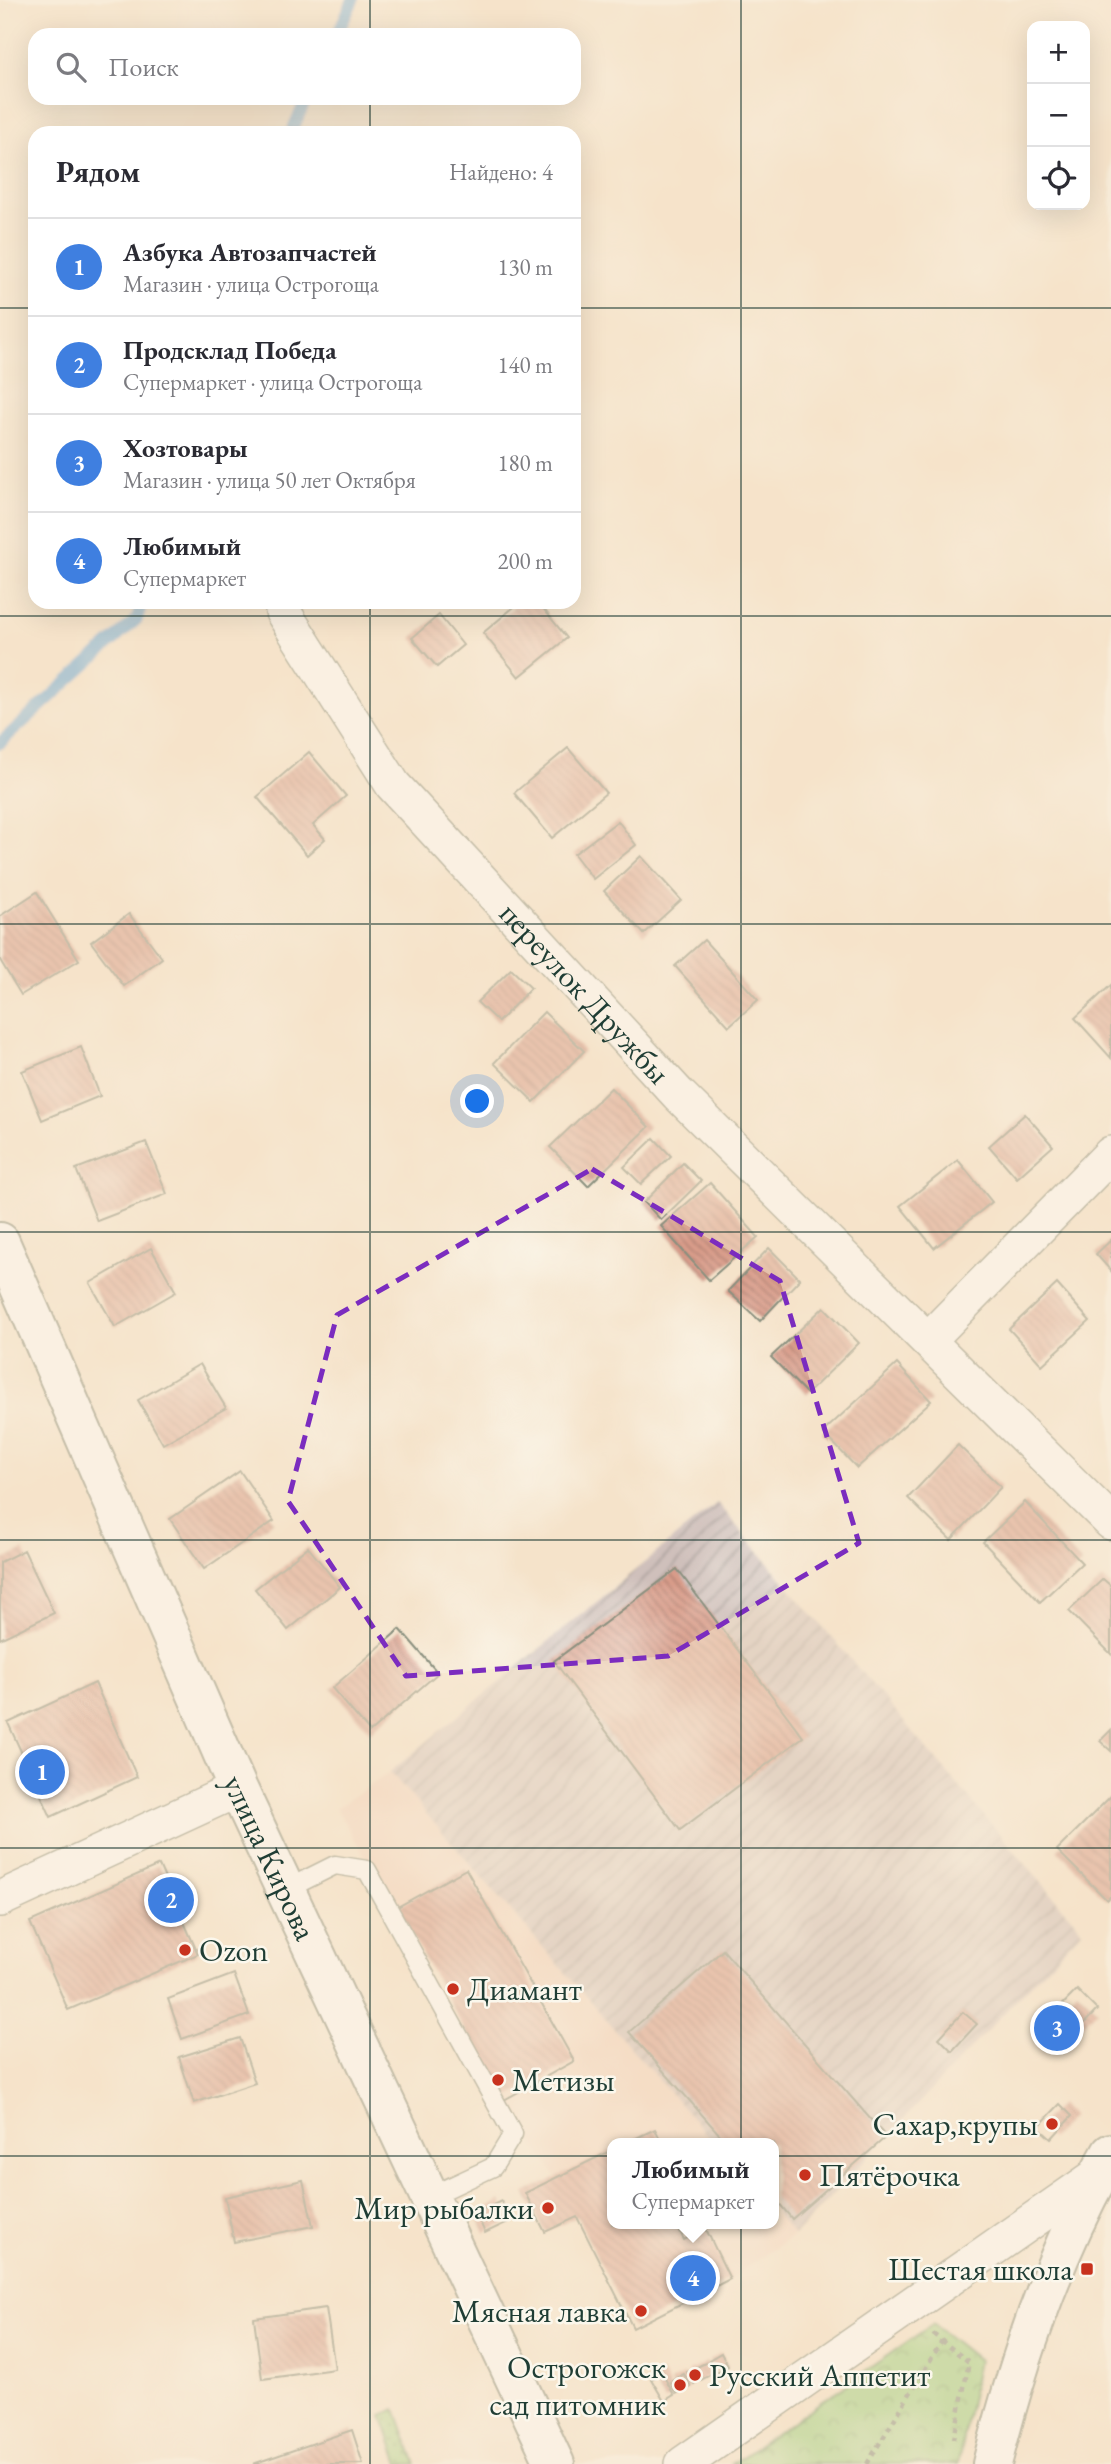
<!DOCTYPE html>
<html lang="ru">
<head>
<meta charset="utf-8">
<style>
	:root { --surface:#fff; --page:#f2f2f3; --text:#2b2b33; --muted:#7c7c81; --line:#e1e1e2; --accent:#7c3aed }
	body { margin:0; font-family:"EB Garamond",serif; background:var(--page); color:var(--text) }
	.controls { position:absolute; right:21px; top:21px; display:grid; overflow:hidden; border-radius:14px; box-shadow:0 7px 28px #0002 }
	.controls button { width:63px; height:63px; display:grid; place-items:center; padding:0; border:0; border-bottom:2px solid var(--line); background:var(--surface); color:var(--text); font:35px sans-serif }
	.you { position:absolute; left:478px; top:1102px; width:24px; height:24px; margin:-18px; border:5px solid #fff; border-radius:50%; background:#1a73e8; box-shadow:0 0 0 10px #1a73e833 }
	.badge { display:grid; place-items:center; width:46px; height:46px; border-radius:50%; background:var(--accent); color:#fff; font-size:23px; font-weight:700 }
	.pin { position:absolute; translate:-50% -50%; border:4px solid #fff; box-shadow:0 2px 7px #0006 }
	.popup { position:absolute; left:607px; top:2138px; width:172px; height:91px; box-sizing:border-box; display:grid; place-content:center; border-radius:14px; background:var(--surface); filter:drop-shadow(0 2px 5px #0005); font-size:23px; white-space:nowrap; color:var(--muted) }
	.popup b { font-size:26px; color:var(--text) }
	.popup::after { content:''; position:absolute; left:50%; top:100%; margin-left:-14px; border:14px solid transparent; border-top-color:var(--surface) }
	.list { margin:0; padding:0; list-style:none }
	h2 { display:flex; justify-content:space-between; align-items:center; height:91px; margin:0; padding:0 28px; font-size:30px }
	h2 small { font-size:23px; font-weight:400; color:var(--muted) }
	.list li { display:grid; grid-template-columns:46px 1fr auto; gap:21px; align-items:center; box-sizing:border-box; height:98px; padding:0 28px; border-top:2px solid var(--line) }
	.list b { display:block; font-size:26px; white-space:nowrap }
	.list p { margin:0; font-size:23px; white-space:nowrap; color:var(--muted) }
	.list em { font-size:23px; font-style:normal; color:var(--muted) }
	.icon { flex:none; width:38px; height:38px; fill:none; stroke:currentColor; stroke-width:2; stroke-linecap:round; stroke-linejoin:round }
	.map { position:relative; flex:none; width:1111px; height:2464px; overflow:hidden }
	.search { position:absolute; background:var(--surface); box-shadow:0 7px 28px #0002; left:28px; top:28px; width:553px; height:77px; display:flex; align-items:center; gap:18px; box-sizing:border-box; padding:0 24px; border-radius:21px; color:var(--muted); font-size:26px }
	.panel { position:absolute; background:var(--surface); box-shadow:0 7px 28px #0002; left:28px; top:126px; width:553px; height:483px; border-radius:21px }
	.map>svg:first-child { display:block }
	.built { fill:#f3d4bf }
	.industrial { fill:url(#industrial-furrows) }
	.grass { fill:url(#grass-dots); stroke:#5e875a; stroke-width:2 }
	.park { fill:url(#park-crowns); stroke:#5e875a; stroke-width:2 }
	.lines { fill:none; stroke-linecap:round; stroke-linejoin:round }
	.stream { stroke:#62a5d7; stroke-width:12 }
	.building { fill:url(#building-back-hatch) }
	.lane-casing { stroke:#8a907f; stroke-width:21 }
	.street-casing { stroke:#8a907f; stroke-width:38 }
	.secondary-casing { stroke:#8a907f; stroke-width:42 }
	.path { stroke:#8a907f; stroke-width:4.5; stroke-dasharray:5 5; stroke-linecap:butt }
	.lane { stroke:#fff; stroke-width:18 }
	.street { stroke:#fff; stroke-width:35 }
	.secondary { stroke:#fff; stroke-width:38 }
	.marked { fill:none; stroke:#7b2cbf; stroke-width:5; stroke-dasharray:14 9; stroke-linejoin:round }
	.grid { fill:none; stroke:#1f3d34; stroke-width:2; stroke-opacity:0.55 }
	.poi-dot { fill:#c8321e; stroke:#fbf7ec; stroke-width:2.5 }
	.labels { text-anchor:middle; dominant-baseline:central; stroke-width:5; stroke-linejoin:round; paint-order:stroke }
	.street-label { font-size:32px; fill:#1f3d34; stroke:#fbf7ec }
	.poi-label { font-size:32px; fill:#1f3d34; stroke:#fbf7ec; text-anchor:start }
</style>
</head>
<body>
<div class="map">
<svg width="1111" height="2464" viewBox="0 0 1111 2464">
	<defs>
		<pattern id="industrial-furrows" width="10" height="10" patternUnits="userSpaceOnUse" patternTransform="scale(1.75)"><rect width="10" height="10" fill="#cfc0bb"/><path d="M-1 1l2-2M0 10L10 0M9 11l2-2" fill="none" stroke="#a79d99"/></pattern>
		<pattern id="grass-dots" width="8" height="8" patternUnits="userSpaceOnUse" patternTransform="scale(1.75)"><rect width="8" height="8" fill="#9ed181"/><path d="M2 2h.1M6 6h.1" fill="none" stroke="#80ab6a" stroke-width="1.8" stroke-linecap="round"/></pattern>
		<pattern id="park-crowns" width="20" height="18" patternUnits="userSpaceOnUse" patternTransform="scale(1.75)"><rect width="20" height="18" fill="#9ed181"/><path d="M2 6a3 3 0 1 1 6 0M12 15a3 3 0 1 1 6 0" fill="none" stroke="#80ab6a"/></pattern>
		<pattern id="building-back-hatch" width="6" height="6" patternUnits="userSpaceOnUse" patternTransform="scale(1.75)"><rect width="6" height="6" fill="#d99c8a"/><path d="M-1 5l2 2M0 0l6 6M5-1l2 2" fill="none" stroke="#af8072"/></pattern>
	</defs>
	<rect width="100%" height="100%" fill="#fbf7ec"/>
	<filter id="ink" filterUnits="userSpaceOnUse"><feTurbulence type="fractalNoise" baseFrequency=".0143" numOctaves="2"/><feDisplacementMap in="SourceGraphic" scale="14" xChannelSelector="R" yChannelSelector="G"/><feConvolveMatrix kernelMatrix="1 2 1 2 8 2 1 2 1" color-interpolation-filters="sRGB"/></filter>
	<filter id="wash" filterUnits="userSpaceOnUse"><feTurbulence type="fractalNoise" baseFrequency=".00686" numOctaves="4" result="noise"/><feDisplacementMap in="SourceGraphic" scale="28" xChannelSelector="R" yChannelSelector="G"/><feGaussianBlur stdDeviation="1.57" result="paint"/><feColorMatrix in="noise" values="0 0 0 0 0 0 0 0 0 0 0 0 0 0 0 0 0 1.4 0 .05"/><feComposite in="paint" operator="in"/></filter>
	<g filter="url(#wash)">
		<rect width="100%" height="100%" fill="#f5e3ca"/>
		<!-- built -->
		<polygon class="built" points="390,1772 714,2143 612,2143 612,2224 774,2224 774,2212 794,2235 730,2279 633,2328 557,2178 504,2100 396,1908 336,1808"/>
		<!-- industrial -->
		<polygon class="industrial" points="717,1503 1082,1930 794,2235 774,2212 774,2143 714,2143 390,1772"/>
		<!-- grass -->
		<polygon class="grass" points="396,2409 416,2464 399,2464 382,2415"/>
		<!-- park -->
		<polygon class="park" points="933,2324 978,2360 958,2464 732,2464"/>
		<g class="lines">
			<!-- stream -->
			<g class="stream">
				<polyline points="337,35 353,0"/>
				<polyline points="291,133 307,98"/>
				<polyline points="0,743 137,619 142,602"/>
			</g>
		</g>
		<g id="blocks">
			<!-- building -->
			<g class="building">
				<polygon points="520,602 538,602 567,638 519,677 483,633"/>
				<polygon points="439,615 463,645 437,667 412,638"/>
				<polygon points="568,748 606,793 552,838 514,793"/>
				<polygon points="309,752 346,796 313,825 325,839 307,855 257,797"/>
				<polygon points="618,821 636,845 593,879 574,854"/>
				<polygon points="641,856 681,900 644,934 604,891"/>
				<polygon points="37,892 79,960 21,995 0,960 0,916"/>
				<polygon points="129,914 162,958 124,986 91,942"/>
				<polygon points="704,940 758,1000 729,1026 675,966"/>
				<polygon points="511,969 531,988 498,1022 477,1002"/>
				<polygon points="1111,985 1111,1058 1075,1018"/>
				<polygon points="544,1012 584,1051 534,1102 494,1063"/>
				<polygon points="81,1047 100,1096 42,1120 22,1071"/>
				<polygon points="611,1088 649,1127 588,1186 550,1147"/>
				<polygon points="1025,1114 1053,1146 1017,1178 989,1146"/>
				<polygon points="654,1138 671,1156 641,1184 624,1167"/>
				<polygon points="146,1142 167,1194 97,1221 76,1169"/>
				<polygon points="958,1160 992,1202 934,1248 900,1206"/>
				<polygon points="683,1163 701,1181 661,1220 644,1202"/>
				<polygon points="710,1183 758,1237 709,1280 661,1226"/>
				<polygon points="1111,1240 1111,1271 1096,1254"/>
				<polygon points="151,1248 176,1292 115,1327 90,1283"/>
				<polygon points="769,1248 800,1279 760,1321 728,1291"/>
				<polygon points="1057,1284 1090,1321 1042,1365 1009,1329"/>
				<polygon points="824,1307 859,1343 807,1394 771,1357"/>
				<polygon points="200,1364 226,1408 163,1444 138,1400"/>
				<polygon points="897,1364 931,1401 857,1468 823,1432"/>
				<polygon points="958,1445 1001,1487 951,1540 908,1498"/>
				<polygon points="240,1471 274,1521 204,1569 170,1519"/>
				<polygon points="1025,1502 1082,1563 1040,1602 983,1542"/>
				<polygon points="308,1547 340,1587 288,1630 255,1589"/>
				<polygon points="24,1550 54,1613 0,1639 0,1562"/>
				<polygon points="677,1569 803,1737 680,1830 554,1661"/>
				<polygon points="1103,1579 1111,1586 1111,1654 1069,1611"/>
				<polygon points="400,1629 438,1673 370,1732 332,1688"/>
				<polygon points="95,1683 137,1777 51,1817 8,1723"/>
				<polygon points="1111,1730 1111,1751 1100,1741"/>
				<polygon points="1111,1796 1111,1896 1107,1900 1057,1850"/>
				<polygon points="159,1865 198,1954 68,2010 30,1922"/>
				<polygon points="466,1869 574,2061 504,2100 396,1908"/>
				<polygon points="723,1950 886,2137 792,2219 774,2197 774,2143 727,2143 629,2032"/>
				<polygon points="234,1974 249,2015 182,2039 168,1999"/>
				<polygon points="1077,1990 1097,2010 1060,2049 1039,2029"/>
				<polygon points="963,2012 977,2024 952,2051 939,2038"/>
				<polygon points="240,2038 255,2083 194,2103 179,2057"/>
				<polygon points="1060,2104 1072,2116 1051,2139 1038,2127"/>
				<polygon points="655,2129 662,2143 626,2143"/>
				<polygon points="612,2150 612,2224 676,2224 684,2240 706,2229 730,2279 633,2328 577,2217 545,2232 525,2193"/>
				<polygon points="303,2180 313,2226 234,2242 225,2197"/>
				<polygon points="501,2201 510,2221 485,2233 476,2213"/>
				<polygon points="326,2308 335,2369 262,2379 254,2318"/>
				<polygon points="721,2353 728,2366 716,2373 709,2360"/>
				<polygon points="707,2362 713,2373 694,2384 687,2372"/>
				<polygon points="662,2373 674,2395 664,2401 651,2379"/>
				<polygon points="684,2374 691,2387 676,2394 670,2382"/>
				<polygon points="352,2430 363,2464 253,2464"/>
			</g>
		</g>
	</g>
	<g filter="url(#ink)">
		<use href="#blocks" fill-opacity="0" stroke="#8a907f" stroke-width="2"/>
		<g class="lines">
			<defs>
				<polyline id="lane" points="287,1889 335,1865 367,1870 513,2134 493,2167 431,2196"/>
				<g id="street">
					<path id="s1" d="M283 612 393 785 678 1094 1111 1522"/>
					<polyline points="929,1339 1111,1154"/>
					<polyline points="0,1899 238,1789"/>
					<polyline points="683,2464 1098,2175"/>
				</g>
				<g id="secondary">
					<path id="s2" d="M0 1242 238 1789 555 2464"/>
					<path d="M992 2464C1019 2356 1055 2250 1111 2153"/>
				</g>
			</defs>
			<!-- lane casing -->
			<use href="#lane" class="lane-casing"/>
			<!-- street casing -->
			<use href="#street" class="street-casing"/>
			<!-- secondary casing -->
			<use href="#secondary" class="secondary-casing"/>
			<!-- path -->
			<g class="path">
				<polyline points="933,2334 969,2362 954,2439"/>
				<polyline points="867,2464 942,2341"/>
			</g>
			<!-- lane -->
			<use href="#lane" class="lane"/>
			<!-- street -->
			<use href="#street" class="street"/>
			<!-- secondary -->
			<use href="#secondary" class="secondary"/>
		</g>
	</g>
	<!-- marked area -->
	<path d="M0 0H1111V2464H0ZM592 1169 780 1281 859 1543 668 1656 406 1676 288 1501 337 1315Z" fill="#f5e3ca" fill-opacity=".55" fill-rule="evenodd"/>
	<path class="marked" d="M592 1169 780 1281 859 1543 668 1656 406 1676 288 1501 337 1315Z"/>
	<!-- grid -->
	<path class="grid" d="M370 0V35M741 0V2464M370 98V133M0 308H35M574 308H1111M370 602V2464M0 616H1111M0 924H1111M0 1232H1111M0 1540H1111M0 1848H1111M0 2156H1111"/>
	<!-- markers -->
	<g class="poi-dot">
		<circle cx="185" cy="1950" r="7"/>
		<circle cx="453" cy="1989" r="7"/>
		<circle cx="498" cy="2080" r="7"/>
		<circle cx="1052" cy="2124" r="7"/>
		<circle cx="805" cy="2175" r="7"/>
		<circle cx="548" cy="2208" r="7"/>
		<rect x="1080" y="2262" width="14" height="14" rx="3.5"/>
		<circle cx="641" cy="2311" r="7"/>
		<circle cx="695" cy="2375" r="7"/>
		<circle cx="680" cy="2385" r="7"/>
	</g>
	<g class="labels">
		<!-- street labels -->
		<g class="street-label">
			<text stroke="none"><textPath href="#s1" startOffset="488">переулок Дружбы</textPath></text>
			<text stroke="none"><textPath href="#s2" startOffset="672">улица Кирова</textPath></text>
		</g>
		<!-- poi labels -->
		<g class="poi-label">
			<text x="199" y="1950">Ozon</text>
			<text x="467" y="1989">Диамант</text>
			<text x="512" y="2080">Метизы</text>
			<text x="1038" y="2124" text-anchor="end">Сахар,крупы</text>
			<text x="819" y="2175">Пятёрочка</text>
			<text x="534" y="2208" text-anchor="end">Мир рыбалки</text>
			<text x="1073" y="2269" text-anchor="end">Шестая школа</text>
			<text x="627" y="2311" text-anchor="end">Мясная лавка</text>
			<text x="666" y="2367" text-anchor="end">Острогожск<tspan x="666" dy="37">сад питомник</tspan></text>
			<text x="709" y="2375">Русский Аппетит</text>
		</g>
	</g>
</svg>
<div class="controls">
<button>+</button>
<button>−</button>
<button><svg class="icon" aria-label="locate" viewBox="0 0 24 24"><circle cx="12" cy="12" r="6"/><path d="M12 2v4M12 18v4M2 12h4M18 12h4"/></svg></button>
</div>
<div class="you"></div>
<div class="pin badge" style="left:42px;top:1772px;background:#3f7fe0">1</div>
<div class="pin badge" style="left:171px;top:1900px;background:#3f7fe0">2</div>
<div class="pin badge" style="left:1057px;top:2028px;background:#3f7fe0">3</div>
<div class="pin badge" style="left:693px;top:2278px;background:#3f7fe0">4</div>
<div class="popup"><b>Любимый</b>Супермаркет</div>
<div class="search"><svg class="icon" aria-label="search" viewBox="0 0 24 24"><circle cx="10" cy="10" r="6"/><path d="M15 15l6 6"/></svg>Поиск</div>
<section class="panel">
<h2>Рядом<small>Найдено: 4</small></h2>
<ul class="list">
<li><span class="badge" style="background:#3f7fe0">1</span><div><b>Азбука Автозапчастей</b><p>Магазин · улица Острогоща</p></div><em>130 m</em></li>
<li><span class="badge" style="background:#3f7fe0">2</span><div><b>Продсклад Победа</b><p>Супермаркет · улица Острогоща</p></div><em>140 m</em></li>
<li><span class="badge" style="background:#3f7fe0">3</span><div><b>Хозтовары</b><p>Магазин · улица 50 лет Октября</p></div><em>180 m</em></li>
<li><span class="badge" style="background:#3f7fe0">4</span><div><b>Любимый</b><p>Супермаркет</p></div><em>200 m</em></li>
</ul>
</section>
</div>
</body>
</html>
